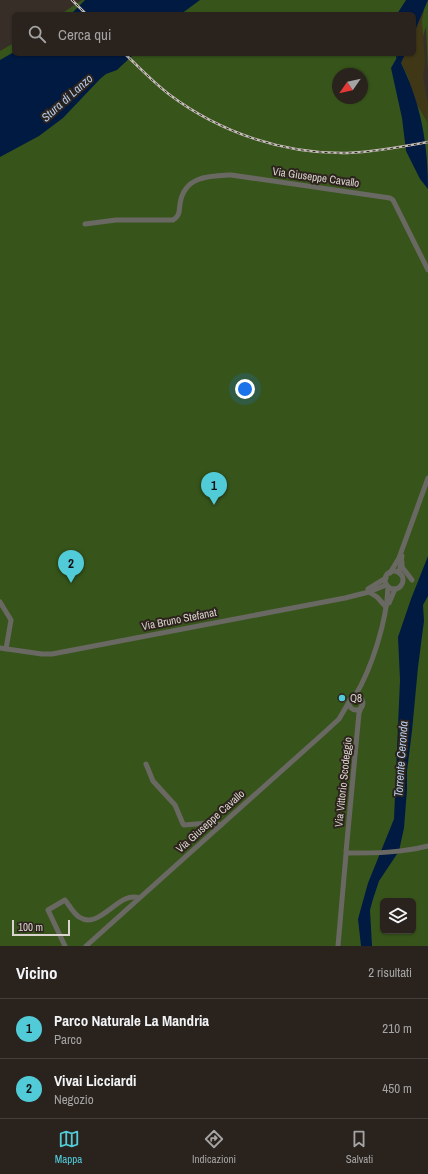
<!DOCTYPE html>
<html lang="it">
<head>
<meta charset="utf-8">
<style>
	:root { --surface:#29221d; --page:#312a26; --text:#f1f3f6; --muted:#a5a4a4; --line:#453f3b; --accent:#52cbd9 }
	body { margin:0; font-family:"Archivo Narrow",sans-serif; background:var(--page); color:var(--text) }
	.controls { position:absolute; right:12px; bottom:12px; display:grid; overflow:hidden; border-radius:6px; box-shadow:0 1px 3px #0004 }
	.controls button { width:36px; height:36px; display:grid; place-items:center; padding:0; border:0; border-bottom:1px solid var(--line); background:var(--surface); color:var(--text); font:20px sans-serif }
	.compass { position:absolute; left:332px; top:68px; width:36px; height:36px; border-radius:50%; background:var(--surface); box-shadow:0 1px 3px #0004; rotate:236deg }
	.scale { position:absolute; left:12px; bottom:10px; width:58px; box-sizing:border-box; padding-left:4px; border:2px solid #dad4cf; border-top:0; font-size:11px; line-height:14px; white-space:nowrap; color:#dad4cf; -webkit-text-stroke:3px #2d241d; paint-order:stroke }
	.you { position:absolute; left:245px; top:389px; width:14px; height:14px; margin:-10px; border:3px solid #fff; border-radius:50%; background:#1a73e8; box-shadow:0 0 0 6px #1a73e833 }
	.badge { display:grid; place-items:center; width:26px; height:26px; border-radius:50%; background:var(--accent); color:#111; font-size:13px; font-weight:700 }
	.pin { position:absolute; translate:-50% -33px; filter:drop-shadow(0 1px 2px #0008) }
	.pin::after { content:''; position:absolute; top:21px; width:14px; height:12px; background:inherit; clip-path:polygon(0 0,100% 0,50% 100%) }
	.list { margin:0; padding:0; list-style:none }
	h2 { display:flex; justify-content:space-between; align-items:center; height:52px; margin:0; padding:0 16px; font-size:17px }
	h2 small { font-size:13px; font-weight:400; color:var(--muted) }
	.list li { display:grid; grid-template-columns:26px 1fr auto; gap:12px; align-items:center; box-sizing:border-box; height:60px; padding:0 16px; border-top:1px solid var(--line) }
	.list b { display:block; font-size:15px; white-space:nowrap }
	.list p { margin:0; font-size:13px; white-space:nowrap; color:var(--muted) }
	.list em { font-size:13px; font-style:normal; color:var(--muted) }
	.icon { flex:none; width:22px; height:22px; fill:none; stroke:currentColor; stroke-width:2; stroke-linecap:round; stroke-linejoin:round }
	.map { position:relative; flex:none; width:428px; height:946px; overflow:hidden }
	.search { position:absolute; background:var(--surface); box-shadow:0 1px 3px #0004; left:12px; right:12px; top:12px; height:44px; display:flex; align-items:center; gap:10px; box-sizing:border-box; padding:0 14px; border-radius:6px; color:var(--muted); font-size:15px }
	.sheet { height:172px; background:var(--surface) }
	nav { display:flex; justify-content:space-around; align-items:center; box-sizing:border-box; height:56px; border-top:1px solid var(--line); background:var(--surface); font-size:11px; color:var(--muted) }
	nav a { display:grid; justify-items:center; gap:2px }
	nav .on { color:var(--accent) }
	.map>svg:first-child { display:block }
	.green { fill:#37551b; fill-rule:evenodd }
	.sand { fill:#403717 }
	.water { fill:#001a42 }
	.lines { fill:none; stroke-linecap:round; stroke-linejoin:round }
	.stream { stroke:#001a42; stroke-width:1 }
	.minor { stroke:#6a6863; stroke-width:5 }
	.rail-casing { stroke:#c4beb8; stroke-width:2.5 }
	.rail { stroke:#2d241d; stroke-width:1; stroke-dasharray:3; stroke-linecap:butt }
	.poi-dot { fill:#52cbd9; stroke:#2d241d; stroke-width:1.5 }
	.labels { text-anchor:middle; dominant-baseline:central; stroke-width:4; stroke-linejoin:round; paint-order:stroke }
	.street-label { font-size:11px; fill:#dad4cf; stroke:#2d241d }
	.poi-label { font-size:11px; fill:#dad4cf; stroke:#2d241d; text-anchor:start }
	.water-label { font-size:12px; font-style:italic; fill:#b5ceef; stroke:#2d241d }
</style>
</head>
<body>
<div class="map">
<svg width="428" height="946" viewBox="0 0 428 946">
	<rect width="100%" height="100%" fill="#372e27"/>
	<!-- green -->
	<path class="green" d="M82 0H428V72L426 26C417 52 423 82 428 109V946H0V51L14 43V54H414V14H61ZM338 74H362V98H338ZM383 901H413V931H383Z"/>
	<!-- sand -->
	<polygon class="sand" points="424,10 422,21 425,61 423,78 428,104 427,137 427,122 412,96 408,77 401,63 400,54 414,54 414,14"/>
	<!-- water -->
	<g class="water">
		<polygon points="85,0 200,0 181,14 71,14"/>
		<polygon points="406,0 428,0 414,33 414,14 397,14"/>
		<polygon points="14,52 14,54 134,54 117,70 106,74 100,79 63,118 39,136 0,157 0,60"/>
		<path d="M399 54H405L401 63C421 104 428 144 428 189L420 179 406 151 402 118 391 68Z"/>
		<polygon points="428,556 428,596 423,605 424,621 418,667 412,731 407,771 407,790 404,828 399,851 379,881 373,899 370,910 372,946 361,946 358,919 368,883 394,819 400,680 398,637 411,599"/>
	</g>
	<g class="lines">
		<!-- stream -->
		<polyline class="stream" points="396,54 397,58"/>
		<!-- minor -->
		<g class="minor">
			<path d="M85 224 116 220H173C180 216 179 211 180 204 184 176 209 176 231 175L390 198 393 200 428 270"/>
			<polyline points="402,562 402,567 412,580"/>
			<circle cx="394" cy="580" r="9"/>
			<polyline points="390,573 399,558 428,478"/>
			<polyline points="399,573 402,556"/>
			<polyline points="368,589 386,578"/>
			<polyline points="369,592 377,597 386,607"/>
			<polyline points="0,602 11,620 6,649"/>
			<polyline points="389,603 395,589"/>
			<polyline points="0,648 42,654 52,654 345,598 369,592 386,585"/>
			<path d="M355 696C372 668 387 620 388 587"/>
			<circle cx="356" cy="703" r="7"/>
			<polyline points="146,764 153,781 175,805 183,824 184,825 208,823 221,825"/>
			<polyline points="346,852 359,713 362,705"/>
			<path d="M347 853C375 853 401 853 428 846"/>
			<path d="M65 946 48 910 65 900C69 905 74 914 79 917 100 931 119 890 139 898"/>
			<polyline points="86,946 326,731 339,719 349,702"/>
			<polyline points="338,946 346,854"/>
		</g>
		<defs>
			<g id="rail">
				<polyline points="72,0 86,14"/>
				<path d="M125 54C140 68 154 83 170 95 221 133 284 154 347 153 374 152 401 147 428 142"/>
			</g>
		</defs>
		<!-- rail casing -->
		<use href="#rail" class="rail-casing"/>
		<!-- rail -->
		<use href="#rail" class="rail"/>
	</g>
	<!-- markers -->
	<circle class="poi-dot" cx="342" cy="698" r="4"/>
	<g class="labels">
		<!-- street labels -->
		<g class="street-label">
			<text transform="translate(316 177) rotate(8)">Via Giuseppe Cavallo</text>
			<text transform="translate(179 619) rotate(-11)">Via Bruno Stefanat</text>
			<text transform="translate(343 782) rotate(-84)">Via Vittorio Scodeggio</text>
			<text transform="translate(210 821) rotate(-42)">Via Giuseppe Cavallo</text>
		</g>
		<!-- poi labels -->
		<g class="poi-label">
			<text x="350" y="698">Q8</text>
		</g>
		<!-- water labels -->
		<g class="water-label">
			<text transform="translate(67 98) rotate(-42)">Stura di Lanzo</text>
			<text transform="translate(401 759) rotate(-86)">Torrente Ceronda</text>
		</g>
	</g>
</svg>
<div class="controls">
<button><svg class="icon" aria-label="layers" viewBox="0 0 24 24"><path d="M12 4l9 5-9 5-9-5zM3 14l9 5 9-5"/></svg></button>
</div>
<svg class="compass" viewBox="-18 -18 36 36"><path d="M0-13l5 13h-10z" fill="#e53935"/><path d="M0 13l5-13h-10z" fill="#a5a4a4"/></svg>
<div class="scale">100 m</div>
<div class="you"></div>
<div class="pin badge" style="left:214px;top:505px">1</div>
<div class="pin badge" style="left:71px;top:583px">2</div>
<div class="search"><svg class="icon" aria-label="search" viewBox="0 0 24 24"><circle cx="10" cy="10" r="6"/><path d="M15 15l6 6"/></svg>Cerca qui</div>
</div>
<section class="sheet">
<h2>Vicino<small>2 risultati</small></h2>
<ul class="list">
<li><span class="badge">1</span><div><b>Parco Naturale La Mandria</b><p>Parco</p></div><em>210 m</em></li>
<li><span class="badge">2</span><div><b>Vivai Licciardi</b><p>Negozio</p></div><em>450 m</em></li>
</ul>
</section>
<nav>
<a class="on"><svg class="icon" aria-label="map" viewBox="0 0 24 24"><path d="M3 6l6-2 6 2 6-2v14l-6 2-6-2-6 2zM9 4v14M15 6v14"/></svg>Mappa</a>
<a><svg class="icon" aria-label="directions" viewBox="0 0 24 24"><path d="M12 3l9 9-9 9-9-9zM9 14v-3h6M13 9l2 2-2 2"/></svg>Indicazioni</a>
<a><svg class="icon" aria-label="saved" viewBox="0 0 24 24"><path d="M7 4h10v16l-5-4-5 4z"/></svg>Salvati</a>
</nav>
</body>
</html>
